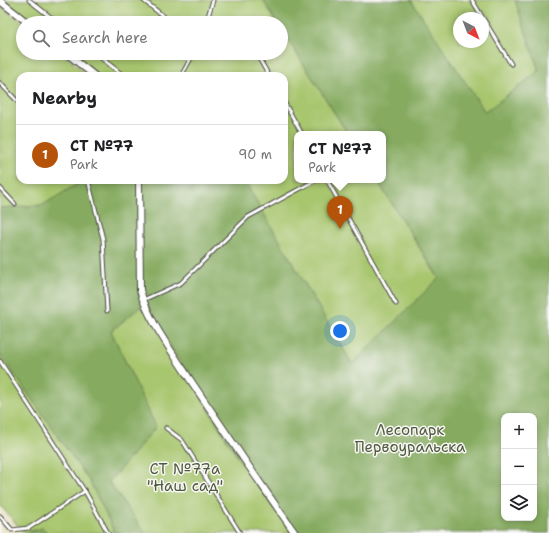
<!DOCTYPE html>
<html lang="en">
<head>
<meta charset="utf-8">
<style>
	:root { --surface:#fff; --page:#f6f6f6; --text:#202124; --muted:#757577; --line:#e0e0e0; --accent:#b45309 }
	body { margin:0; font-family:"Shantell Sans",sans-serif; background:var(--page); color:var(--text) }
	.controls { position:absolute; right:12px; bottom:12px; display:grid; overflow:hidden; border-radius:8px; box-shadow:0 2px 6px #0003 }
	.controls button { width:36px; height:36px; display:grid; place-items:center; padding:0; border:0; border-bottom:1px solid var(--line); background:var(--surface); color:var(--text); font:20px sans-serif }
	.compass { position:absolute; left:453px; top:12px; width:36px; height:36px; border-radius:50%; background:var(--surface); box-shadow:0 2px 6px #0003; rotate:138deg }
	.you { position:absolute; left:340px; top:331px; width:14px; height:14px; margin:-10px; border:3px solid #fff; border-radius:50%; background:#1a73e8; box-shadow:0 0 0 6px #1a73e833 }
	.badge { display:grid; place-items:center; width:26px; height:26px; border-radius:50%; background:var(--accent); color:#fff; font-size:13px; font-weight:700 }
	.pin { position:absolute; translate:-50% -33px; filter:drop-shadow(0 1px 2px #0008) }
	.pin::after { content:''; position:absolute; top:21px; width:14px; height:12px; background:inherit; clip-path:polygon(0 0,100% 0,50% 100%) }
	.popup { position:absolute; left:294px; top:131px; width:92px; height:52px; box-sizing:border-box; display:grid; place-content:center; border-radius:8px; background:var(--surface); filter:drop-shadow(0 1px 3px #0005); font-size:13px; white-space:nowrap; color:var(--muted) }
	.popup b { font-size:15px; color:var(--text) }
	.popup::after { content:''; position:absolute; left:50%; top:100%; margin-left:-8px; border:8px solid transparent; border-top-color:var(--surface) }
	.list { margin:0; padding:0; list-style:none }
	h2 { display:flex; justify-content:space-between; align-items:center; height:52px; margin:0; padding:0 16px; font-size:17px }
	h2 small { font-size:13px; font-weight:400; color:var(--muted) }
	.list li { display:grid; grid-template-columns:26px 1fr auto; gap:12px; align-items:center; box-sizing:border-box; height:60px; padding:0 16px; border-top:1px solid var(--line) }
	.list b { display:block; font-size:15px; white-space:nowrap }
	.list p { margin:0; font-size:13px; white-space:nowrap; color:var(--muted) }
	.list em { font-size:13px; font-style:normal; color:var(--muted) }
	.icon { flex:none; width:22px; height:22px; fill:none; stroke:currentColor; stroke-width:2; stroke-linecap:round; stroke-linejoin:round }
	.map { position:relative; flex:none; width:549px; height:533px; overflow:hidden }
	.search { position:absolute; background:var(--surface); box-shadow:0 2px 6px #0003; left:16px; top:16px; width:272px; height:44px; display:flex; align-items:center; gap:10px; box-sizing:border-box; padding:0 14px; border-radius:22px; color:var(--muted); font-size:15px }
	.panel { position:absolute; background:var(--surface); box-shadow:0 2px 6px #0003; left:16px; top:72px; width:272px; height:112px; border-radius:12px }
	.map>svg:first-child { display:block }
	.green { fill:#a8c66e; stroke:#6a784c; fill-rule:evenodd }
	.forest { fill:#86ab61; stroke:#586b46; fill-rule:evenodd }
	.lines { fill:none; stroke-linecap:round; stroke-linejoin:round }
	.lane-casing { stroke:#484743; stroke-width:5 }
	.street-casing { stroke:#484743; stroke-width:8 }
	.lane { stroke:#fff; stroke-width:3 }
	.street { stroke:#fff; stroke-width:6 }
	.labels { text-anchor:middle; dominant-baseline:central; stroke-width:3; stroke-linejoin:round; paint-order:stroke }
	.park-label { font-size:15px; fill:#505a3f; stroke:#f6f6f2 }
</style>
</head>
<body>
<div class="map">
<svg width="549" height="533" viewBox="0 0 549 533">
	<rect width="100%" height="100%" fill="#f6f6f2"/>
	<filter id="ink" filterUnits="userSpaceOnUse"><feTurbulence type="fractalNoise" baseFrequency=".025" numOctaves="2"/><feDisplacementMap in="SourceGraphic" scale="8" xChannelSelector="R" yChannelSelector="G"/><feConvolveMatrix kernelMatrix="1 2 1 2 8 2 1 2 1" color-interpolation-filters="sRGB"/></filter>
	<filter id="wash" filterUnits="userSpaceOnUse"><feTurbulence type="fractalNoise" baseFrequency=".012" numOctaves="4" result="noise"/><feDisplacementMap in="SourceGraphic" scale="16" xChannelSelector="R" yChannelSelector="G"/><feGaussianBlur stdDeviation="0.9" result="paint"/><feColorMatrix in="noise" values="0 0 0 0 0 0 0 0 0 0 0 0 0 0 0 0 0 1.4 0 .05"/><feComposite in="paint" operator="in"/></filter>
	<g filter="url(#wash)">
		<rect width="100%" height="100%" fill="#ebe5c8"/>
		<!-- green -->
		<g class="green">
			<polygon points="0,0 263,0 277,23 31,23"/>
			<path d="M411 0H515L539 71 485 112ZM459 18H483V42H459Z"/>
			<polygon points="0,6 24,23 23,53 62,53 89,76 20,76 20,180 84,180 43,205 0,208"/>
			<polygon points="281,29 348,134 297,134 297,180 377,180 439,279 352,364 244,180 284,180 284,76 97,76 69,53 281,53"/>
			<polygon points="145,303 236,455 292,533 145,533 109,482 156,427 111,331"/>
			<polygon points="0,354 90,482 115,533 47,533 43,528 24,533 0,505"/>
		</g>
		<!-- forest -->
		<g class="forest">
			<path d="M263 0H411L485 112 539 71 515 0H549V533H292L236 455 145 303 111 331 156 427 109 482 145 533H115L90 482 0 354V208L43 205 84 180H244L352 364 439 278 377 180H383V134H348L281 29V23H277ZM504 416H534V518H504Z"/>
			<polygon points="43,528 47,533 24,533"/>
		</g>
	</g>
	<g filter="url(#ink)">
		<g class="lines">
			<defs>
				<g id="lane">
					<polyline points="29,0 58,23"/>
					<polyline points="143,0 172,23"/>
					<polyline points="472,0 511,64"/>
					<polyline points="206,23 213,0"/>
					<polyline points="95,53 124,76"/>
					<polyline points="260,60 269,76"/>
					<polyline points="181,76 194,53"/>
					<polyline points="0,83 20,104"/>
					<polyline points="284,102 302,134"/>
					<polyline points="88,180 103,239 107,311"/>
					<polyline points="327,180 396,304"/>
					<polyline points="0,188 15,204"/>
					<polyline points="143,300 181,283 248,217 316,180"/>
					<polyline points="0,361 86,493 108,533"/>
					<polyline points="166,428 182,440 240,533"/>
					<polyline points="0,516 12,530 29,528 85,491"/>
				</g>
				<g id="street">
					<polyline points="0,1 28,23"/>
					<polyline points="66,53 95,76"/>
					<path d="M139 180 140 290C147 318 173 353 189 378 224 430 259 482 295 533"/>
				</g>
			</defs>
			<!-- lane casing -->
			<use href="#lane" class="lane-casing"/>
			<!-- street casing -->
			<use href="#street" class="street-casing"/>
			<!-- lane -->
			<use href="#lane" class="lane"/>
			<!-- street -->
			<use href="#street" class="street"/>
		</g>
	</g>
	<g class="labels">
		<!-- park labels -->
		<g class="park-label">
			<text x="410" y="430">Лесопарк<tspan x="410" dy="17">Первоуральска</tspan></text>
			<text x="185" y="469">СТ №77а<tspan x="185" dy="17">"Наш сад"</tspan></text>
		</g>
	</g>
</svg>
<div class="controls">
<button>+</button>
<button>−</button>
<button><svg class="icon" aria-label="layers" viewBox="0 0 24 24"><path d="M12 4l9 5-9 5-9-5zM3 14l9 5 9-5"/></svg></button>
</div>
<svg class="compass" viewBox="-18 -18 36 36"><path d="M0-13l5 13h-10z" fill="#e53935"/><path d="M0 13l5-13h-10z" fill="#757577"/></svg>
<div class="you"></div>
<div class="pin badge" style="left:340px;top:229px">1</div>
<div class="popup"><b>СТ №77</b>Park</div>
<div class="search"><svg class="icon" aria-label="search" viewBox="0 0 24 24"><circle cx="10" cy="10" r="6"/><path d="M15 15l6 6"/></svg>Search here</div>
<section class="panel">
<h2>Nearby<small></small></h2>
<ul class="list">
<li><span class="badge">1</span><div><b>СТ №77</b><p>Park</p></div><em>90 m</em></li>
</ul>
</section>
</div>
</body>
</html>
